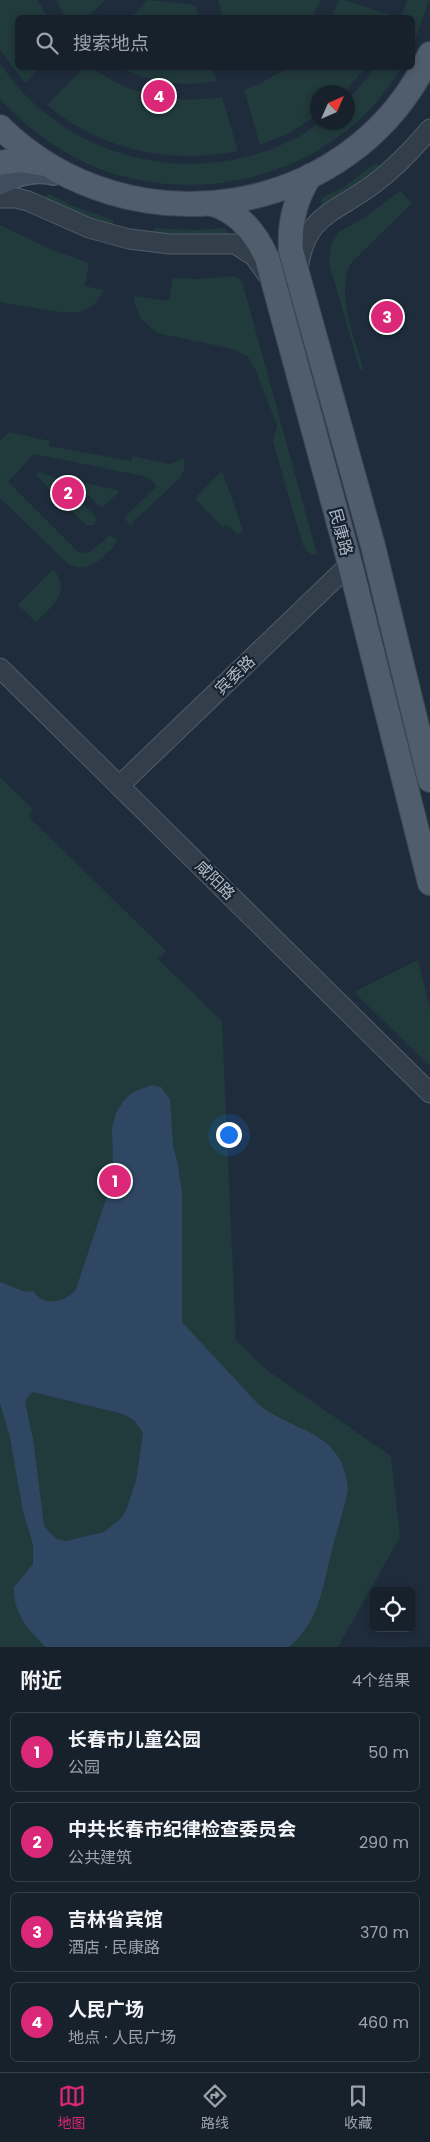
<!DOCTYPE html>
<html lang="zh">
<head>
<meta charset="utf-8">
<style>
	:root { --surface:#17212c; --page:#202934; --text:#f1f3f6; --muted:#9ea3a9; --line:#363e48; --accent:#db2777 }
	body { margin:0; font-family:Poppins,"Noto Sans SC",sans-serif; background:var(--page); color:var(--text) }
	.controls { position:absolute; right:15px; bottom:15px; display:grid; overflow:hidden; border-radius:8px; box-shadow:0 2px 8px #0003 }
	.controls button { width:45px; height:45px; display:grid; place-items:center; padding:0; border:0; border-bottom:1px solid var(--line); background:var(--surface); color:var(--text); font:25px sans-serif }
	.compass { position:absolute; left:310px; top:85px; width:45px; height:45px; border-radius:50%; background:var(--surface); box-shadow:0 2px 8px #0003; rotate:45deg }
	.you { position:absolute; left:228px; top:1134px; width:18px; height:18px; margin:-12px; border:4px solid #fff; border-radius:50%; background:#1a73e8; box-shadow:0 0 0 8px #1a73e833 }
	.badge { display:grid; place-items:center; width:32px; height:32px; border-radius:50%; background:var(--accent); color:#fff; font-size:16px; font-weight:700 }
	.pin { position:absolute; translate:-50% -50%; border:2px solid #fff; box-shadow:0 1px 5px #0006 }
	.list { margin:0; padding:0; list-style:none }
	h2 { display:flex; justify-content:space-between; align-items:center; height:65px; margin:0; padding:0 20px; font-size:21px }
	h2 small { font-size:16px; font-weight:400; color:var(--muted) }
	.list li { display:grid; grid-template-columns:32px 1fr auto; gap:15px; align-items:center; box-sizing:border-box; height:80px; margin:0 10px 10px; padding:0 10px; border:1px solid var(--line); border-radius:8px }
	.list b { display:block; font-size:19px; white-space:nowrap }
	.list p { margin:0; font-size:16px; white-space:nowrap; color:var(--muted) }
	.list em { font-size:16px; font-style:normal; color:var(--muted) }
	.icon { flex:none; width:28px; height:28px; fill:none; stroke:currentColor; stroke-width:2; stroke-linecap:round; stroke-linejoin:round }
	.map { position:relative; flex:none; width:430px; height:1647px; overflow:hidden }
	.search { position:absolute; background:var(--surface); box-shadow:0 2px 8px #0003; left:15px; right:15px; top:15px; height:55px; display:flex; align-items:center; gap:12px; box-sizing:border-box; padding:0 18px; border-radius:8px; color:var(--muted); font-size:19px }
	.sheet { height:425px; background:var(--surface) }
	nav { display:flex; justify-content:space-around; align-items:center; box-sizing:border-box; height:70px; border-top:1px solid var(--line); background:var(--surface); font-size:14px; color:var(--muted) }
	nav a { display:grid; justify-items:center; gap:2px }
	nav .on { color:var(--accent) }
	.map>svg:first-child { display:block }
	.green { fill:#213a3c }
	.water { fill:#2f4762; fill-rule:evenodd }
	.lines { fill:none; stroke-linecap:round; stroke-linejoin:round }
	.tertiary-casing { stroke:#505c69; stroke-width:21 }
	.secondary-casing { stroke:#505c69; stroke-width:24 }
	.primary-casing { stroke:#3c4755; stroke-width:26 }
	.tertiary { stroke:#333e4b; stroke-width:19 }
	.secondary { stroke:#404d5f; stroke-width:21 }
	.primary { stroke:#505d6c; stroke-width:24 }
	.labels { text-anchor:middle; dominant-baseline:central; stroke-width:4.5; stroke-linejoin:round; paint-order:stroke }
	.street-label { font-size:16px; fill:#adb9c8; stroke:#182330 }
</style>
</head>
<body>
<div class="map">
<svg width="430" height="1647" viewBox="0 0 430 1647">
	<rect width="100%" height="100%" fill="#1f2c3b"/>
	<!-- green -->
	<g class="green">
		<polygon points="0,0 38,0 47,17 18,18 18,68 40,68 25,83 0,50"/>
		<polygon points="56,0 105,0 88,17 66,18"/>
		<polygon points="148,0 195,5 199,17 131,17"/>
		<polygon points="218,0 321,0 312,17 223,18"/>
		<polygon points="339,0 344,0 394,16 331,17"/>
		<polygon points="407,0 429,0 413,46 412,18 401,17"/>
		<path d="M0 63C54 146 160 182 253 155 270 151 286 143 302 135 308 131 315 124 321 122 328 120 340 122 348 122V100L375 68H401C339 174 198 213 88 164 54 149 25 126 0 99Z"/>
		<path d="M83 68C97 67 110 81 124 86 155 100 188 102 222 97L238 151C171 165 100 150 47 105Z"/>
		<path d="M121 68H213L217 81C184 87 152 83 121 68Z"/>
		<polygon points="287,68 366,68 344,92 318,92 317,115 289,133 260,145 244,90 263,82"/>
		<polygon points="374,164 378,164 382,169 324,207 321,205 322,198 345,186"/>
		<path d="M400 191 412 203 350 264C336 296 355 337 363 369L360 370 329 263 331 244 339 232 365 217Z"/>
		<polygon points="49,194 70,205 113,220 114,226 112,228 43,201 44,197"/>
		<path d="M0 225 50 249 89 263 85 286 104 290C99 300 92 308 82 311 66 316 19 305 0 302Z"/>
		<polygon points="155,228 197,230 223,228 226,229 229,233 228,236 197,241 152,233"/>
		<polygon points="235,276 242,281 317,554 311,555 303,546 273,442 277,425 255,369 247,356 233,349 157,333 142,320 135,305 134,296 169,301 173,278 198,279"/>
		<path d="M9 432 50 441 49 446 131 461 132 456 170 464 184 458V470L180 478 130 525 124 518 157 486 148 477 34 454 8 482 78 552 89 553 110 535 117 539C116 545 112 548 108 552 96 564 85 573 68 564L0 498V441Z"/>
		<polygon points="222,471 243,530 238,535 226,524 223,527 196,500 196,497"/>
		<polygon points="40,472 56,478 95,516 96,519 94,525 86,525 38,477 36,474"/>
		<polygon points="80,482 117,490 119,492 102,508 78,485"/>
		<path d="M53 569C73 592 52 606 36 622L18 605Z"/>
		<polygon points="0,777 33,809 28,816 166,951 158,959 222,1021 236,1340 267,1370 391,1456 400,1537 338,1647 0,1647"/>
		<polygon points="418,960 430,1009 430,1066 356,994 356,991"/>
	</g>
	<!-- water -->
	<path class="water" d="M152 1085 161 1087 170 1100 173 1145 178 1166 182 1192V1322L259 1405C296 1433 344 1431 348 1490 344 1508 339 1525 334 1542 323 1582 322 1619 289 1647H46C28 1630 13 1613 14 1587L33 1564V1545L23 1511 10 1438 0 1403V1282L26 1292 33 1291C45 1307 65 1303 76 1289L111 1184 113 1163 112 1128 116 1113 124 1100 133 1092ZM33 1392 123 1414 134 1420 143 1433 136 1481 126 1510 121 1518 104 1532 66 1541 57 1539 50 1533 44 1525 33 1439 25 1402 29 1395Z"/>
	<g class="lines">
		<defs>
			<g id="tertiary">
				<polyline points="0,198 16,198 28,201 89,228 129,239 170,244 235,244 254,256 267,274"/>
				<path d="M298 270C305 213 336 213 375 183 396 167 413 149 430 129"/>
				<polyline points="0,668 430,1093"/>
				<polyline points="119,786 350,564"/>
			</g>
			<path id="secondary" d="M0 184C17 174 34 169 54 174"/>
			<g id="primary">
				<path d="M0 127C129 254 353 220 430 54"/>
				<polyline points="0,163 20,160 45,164"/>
				<path d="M310 176C295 199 289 224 291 251L373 546 430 780"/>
				<path d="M213 204C239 212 256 234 267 258L350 564 430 883"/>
			</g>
		</defs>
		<!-- tertiary casing -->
		<use href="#tertiary" class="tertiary-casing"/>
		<!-- secondary casing -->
		<use href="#secondary" class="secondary-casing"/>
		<!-- primary casing -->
		<use href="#primary" class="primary-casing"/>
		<!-- tertiary -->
		<use href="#tertiary" class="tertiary"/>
		<!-- secondary -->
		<use href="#secondary" class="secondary"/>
		<!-- primary -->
		<use href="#primary" class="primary"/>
	</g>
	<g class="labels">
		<!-- street labels -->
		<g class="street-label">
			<text transform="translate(341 532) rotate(75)">民康路</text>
			<text transform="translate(235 675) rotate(-44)">宾委路</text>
			<text transform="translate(215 880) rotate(45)">咸阳路</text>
		</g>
	</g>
</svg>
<div class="controls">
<button><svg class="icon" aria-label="locate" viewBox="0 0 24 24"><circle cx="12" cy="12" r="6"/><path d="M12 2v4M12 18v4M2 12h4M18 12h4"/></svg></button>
</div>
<svg class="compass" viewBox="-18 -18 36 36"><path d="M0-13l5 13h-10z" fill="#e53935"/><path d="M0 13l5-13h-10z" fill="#9ea3a9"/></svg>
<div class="you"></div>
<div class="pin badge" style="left:115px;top:1181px">1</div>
<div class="pin badge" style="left:68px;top:493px">2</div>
<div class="pin badge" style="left:387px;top:317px">3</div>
<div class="pin badge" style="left:159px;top:96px">4</div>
<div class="search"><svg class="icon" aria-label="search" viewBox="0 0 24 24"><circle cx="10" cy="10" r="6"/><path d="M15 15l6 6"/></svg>搜索地点</div>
</div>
<section class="sheet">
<h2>附近<small>4个结果</small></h2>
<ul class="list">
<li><span class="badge">1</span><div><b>长春市儿童公园</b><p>公园</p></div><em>50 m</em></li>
<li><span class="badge">2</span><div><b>中共长春市纪律检查委员会</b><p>公共建筑</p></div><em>290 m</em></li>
<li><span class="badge">3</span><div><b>吉林省宾馆</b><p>酒店 · 民康路</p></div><em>370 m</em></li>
<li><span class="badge">4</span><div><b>人民广场</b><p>地点 · 人民广场</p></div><em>460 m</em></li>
</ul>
</section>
<nav>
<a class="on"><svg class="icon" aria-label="map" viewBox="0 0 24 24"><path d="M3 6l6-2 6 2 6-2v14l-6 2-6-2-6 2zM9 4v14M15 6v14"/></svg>地图</a>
<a><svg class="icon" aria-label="directions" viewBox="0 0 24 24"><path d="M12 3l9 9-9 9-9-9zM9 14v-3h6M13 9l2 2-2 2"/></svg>路线</a>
<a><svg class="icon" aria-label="saved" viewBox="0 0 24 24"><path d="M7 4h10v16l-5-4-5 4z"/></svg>收藏</a>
</nav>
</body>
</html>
